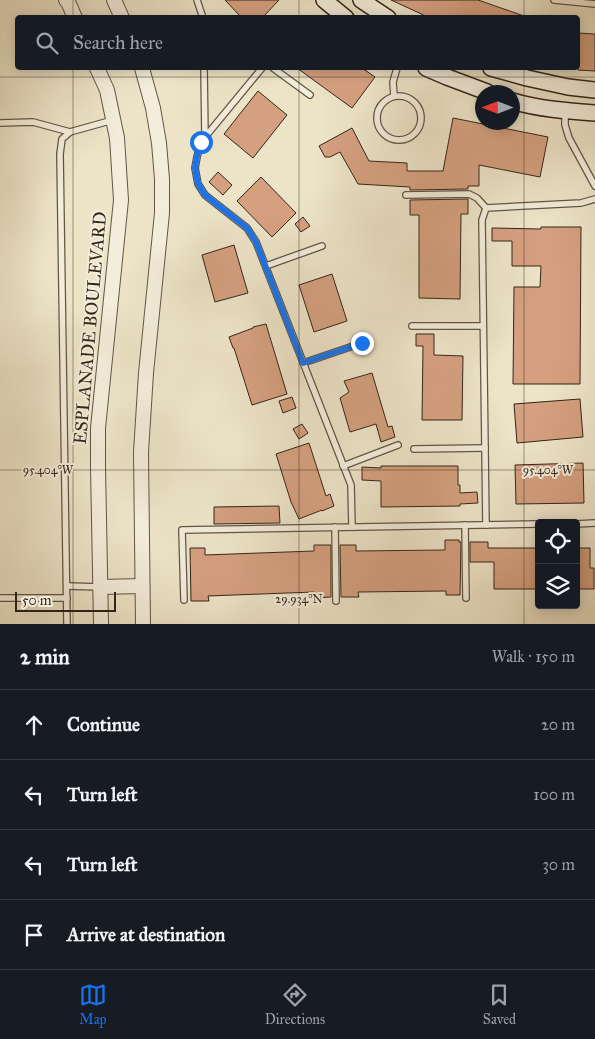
<!DOCTYPE html>
<html lang="en">
<head>
<meta charset="utf-8">
<style>
	:root { --surface:#171b24; --page:#242831; --text:#f1f3f6; --muted:#9ea1a6; --line:#363941; --accent:#1a73e8 }
	body { margin:0; font-family:"IM FELL Great Primer",serif; background:var(--page); color:var(--text) }
	.controls { position:absolute; right:15px; bottom:15px; display:grid; overflow:hidden; border-radius:5px; box-shadow:0 2px 12px #0003 }
	.controls button { width:45px; height:45px; display:grid; place-items:center; padding:0; border:0; border-bottom:1px solid var(--line); background:var(--surface); color:var(--text); font:25px sans-serif }
	.compass { position:absolute; left:475px; top:85px; width:45px; height:45px; border-radius:50%; background:var(--surface); box-shadow:0 2px 12px #0003; rotate:270deg }
	.scale { position:absolute; left:15px; bottom:12px; width:101px; box-sizing:border-box; padding-left:5px; border:2px solid #342519; border-top:0; font-size:14px; line-height:18px; white-space:nowrap; color:#342519; -webkit-text-stroke:4px #f3eddb; paint-order:stroke }
	.stop { position:absolute; width:15px; height:15px; margin:-11px; border:4px solid #1a73e8; border-radius:50%; background:#fff }
	.stop.end { background:#1a73e8; border-color:#fff; box-shadow:0 1px 5px #0008 }
	.list { margin:0; padding:0; list-style:none }
	h2 { display:flex; justify-content:space-between; align-items:center; height:65px; margin:0; padding:0 20px; font-size:21px }
	h2 small { font-size:16px; font-weight:400; color:var(--muted) }
	.list li { display:grid; grid-template-columns:32px 1fr auto; gap:15px; align-items:center; box-sizing:border-box; height:70px; padding:0 20px; border-top:1px solid var(--line) }
	.list b { display:block; font-size:19px; white-space:nowrap }
	.list em { font-size:16px; font-style:normal; color:var(--muted) }
	.icon { flex:none; width:28px; height:28px; fill:none; stroke:currentColor; stroke-width:2; stroke-linecap:round; stroke-linejoin:round }
	.map { position:relative; flex:none; width:595px; height:624px; overflow:hidden }
	.search { position:absolute; background:var(--surface); box-shadow:0 2px 12px #0003; left:15px; right:15px; top:15px; height:55px; display:flex; align-items:center; gap:12px; box-sizing:border-box; padding:0 18px; border-radius:5px; color:var(--muted); font-size:19px }
	.sheet { height:345px; background:var(--surface) }
	nav { display:flex; justify-content:space-around; align-items:center; box-sizing:border-box; height:70px; border-top:1px solid var(--line); background:var(--surface); font-size:14px; color:var(--muted) }
	nav a { display:grid; justify-items:center; gap:2px }
	nav .on { color:var(--accent) }
	.map>svg:first-child { display:block }
	.building { fill:#d5a080; stroke:#342519 }
	.lines { fill:none; stroke-linecap:round; stroke-linejoin:round }
	.service-casing { stroke:#625545; stroke-width:8 }
	.tertiary-casing { stroke:#625545; stroke-width:16 }
	.secondary-casing { stroke:#342519; stroke-width:18 }
	.service { stroke:#f3eddb; stroke-width:5.5 }
	.tertiary { stroke:#f3eddb; stroke-width:14 }
	.secondary { stroke:#f3eddb; stroke-width:15 }
	.route { stroke:#1a73e8; stroke-width:6 }
	.ticks { fill:none; stroke:#342519; stroke-width:1; stroke-opacity:0.45 }
	.labels { text-anchor:middle; dominant-baseline:central; stroke-width:4; stroke-linejoin:round; paint-order:stroke }
	.street-label { font-size:18px; fill:#342519; stroke:#f3eddb }
	.ticks-label { font-size:12px; text-anchor:middle; fill:#342519; stroke:#f3eddb; stroke-width:4; stroke-linejoin:round; paint-order:stroke }
</style>
</head>
<body>
<div class="map">
<svg width="595" height="624" viewBox="0 0 595 624">
	<rect width="100%" height="100%" fill="#ede4c8"/>
	<filter id="stains"><feTurbulence type="fractalNoise" baseFrequency=".004" numOctaves="4"/><feColorMatrix values="0 0 0 0 .2 0 0 0 0 .09 0 0 0 0 .02 0 0 0 .5 -.17"/></filter>
	<radialGradient id="worn" r=".72"><stop offset=".6" stop-color="#630" stop-opacity="0"/><stop offset="1" stop-color="#630" stop-opacity=".3"/></radialGradient>
	<!-- building -->
	<g class="building">
		<polygon points="225,0 279,0 262,18 242,18"/>
		<polygon points="391,0 478,0 524,16 524,18 430,18"/>
		<polygon points="578,33 595,34 595,71 578,70"/>
		<polygon points="297,68 362,68 375,77 352,108"/>
		<polygon points="258,91 287,115 253,158 224,134"/>
		<polygon points="453,118 548,137 540,177 479,165 479,186 468,186 468,189 410,190 410,187 358,184 340,152 330,157 325,157 319,146 352,128 369,161 407,163 407,171 443,171"/>
		<polygon points="218,172 232,185 223,195 209,182"/>
		<polygon points="261,177 296,213 272,237 237,201"/>
		<polygon points="468,199 468,214 461,214 460,299 419,298 419,215 410,215 410,200"/>
		<polygon points="303,217 310,226 301,232 295,224"/>
		<polygon points="541,227 581,227 580,384 513,384 514,287 540,287 541,266 512,266 512,241 492,241 492,228 541,229"/>
		<polygon points="234,245 248,293 215,302 202,255"/>
		<polygon points="332,274 347,321 314,332 299,285"/>
		<polygon points="266,324 287,394 252,405 234,348 233,348 229,337 253,328 253,327"/>
		<polygon points="416,334 434,334 434,355 463,356 462,420 422,420 423,346 416,346"/>
		<polygon points="372,373 388,427 392,426 395,437 381,442 376,424 350,432 340,398 349,392 344,381"/>
		<polygon points="292,397 296,408 283,413 279,401"/>
		<polygon points="580,399 583,437 517,443 514,404"/>
		<polygon points="302,424 308,433 299,439 293,429"/>
		<polygon points="309,443 326,496 330,494 334,506 322,511 322,510 299,519 291,502 276,454"/>
		<polygon points="583,463 584,503 516,504 515,465"/>
		<polygon points="381,466 458,466 458,485 460,485 460,493 477,492 478,503 460,504 460,506 381,507 381,481 362,480 362,467 381,468"/>
		<polygon points="279,506 280,523 214,524 214,507"/>
		<polygon points="445,540 459,540 459,542 461,542 460,595 446,595 446,591 358,592 359,597 341,597 340,545 356,545 356,551 445,550"/>
		<polygon points="470,542 488,542 488,548 539,548 539,589 494,589 494,562 470,562"/>
		<polygon points="314,545 331,545 331,597 314,598 314,592 208,596 209,601 191,601 190,548 205,548 205,555 314,551"/>
		<polygon points="576,548 590,548 590,568 594,568 594,589 576,589"/>
	</g>
	<g class="lines">
		<defs>
			<g id="service">
				<polyline points="197,0 203,18"/>
				<polyline points="554,0 595,4"/>
				<polyline points="204,68 205,137"/>
				<polyline points="262,68 201,142 197,157 195,168 198,184 205,195 247,228 256,242 351,485 352,527"/>
				<polyline points="273,68 310,95"/>
				<circle cx="399" cy="118" r="22"/>
				<polyline points="394,96 393,82 397,68"/>
				<polyline points="565,111 565,125 569,138 595,186"/>
				<polyline points="0,123 33,122 70,132 113,120"/>
				<polyline points="406,195 469,194 477,198 486,208"/>
				<polyline points="266,266 322,246"/>
				<polyline points="412,326 483,326"/>
				<polyline points="303,363 362,343"/>
				<polyline points="414,449 485,448"/>
				<polyline points="343,466 398,445"/>
				<polyline points="576,524 595,523"/>
				<polyline points="465,525 466,598"/>
				<polyline points="486,525 482,220 486,208 581,203 595,199"/>
				<polyline points="335,527 336,601"/>
				<polyline points="67,586 100,587"/>
				<polyline points="0,598 67,598"/>
				<polyline points="184,600 182,530 539,524"/>
				<polyline points="67,624 60,154 62,139 70,132"/>
			</g>
			<g id="tertiary">
				<polyline points="66,0 69,4 75,18"/>
				<polyline points="114,0 122,18"/>
				<polyline points="97,68 107,90 117,138 121,200 98,428 98,467 101,624"/>
				<polyline points="142,68 153,108 159,143 162,179 162,213 146,373 141,452 143,624"/>
				<polyline points="100,587 142,586"/>
			</g>
			<g id="secondary">
				<polyline points="324,0 346,18"/>
				<polyline points="361,0 388,18"/>
				<polyline points="426,68 447,77 487,92"/>
				<polyline points="491,68 527,78 568,87 595,90"/>
				<path d="M512 101C539 109 567 111 595 113"/>
			</g>
		</defs>
		<!-- service casing -->
		<use href="#service" class="service-casing"/>
		<!-- tertiary casing -->
		<use href="#tertiary" class="tertiary-casing"/>
		<!-- secondary casing -->
		<use href="#secondary" class="secondary-casing"/>
		<!-- service -->
		<use href="#service" class="service"/>
		<!-- tertiary -->
		<use href="#tertiary" class="tertiary"/>
		<!-- secondary -->
		<use href="#secondary" class="secondary"/>
	</g>
	<g class="lines">
		<!-- route -->
		<polyline class="route" points="201,142 197,156 195,168 198,184 205,195 247,228 256,242 303,363 362,343"/>
	</g>
	<!-- ticks -->
	<path class="ticks" d="M73 0V18M299 0V18M524 0V18M73 68V624M299 68V624M524 68V624M0 77H595M0 470H595"/>
	<g class="labels">
		<!-- street labels -->
		<g class="street-label">
			<text transform="translate(90 328) rotate(-85)">ESPLANADE BOULEVARD</text>
		</g>
	</g>
	<g class="ticks-label">
		<text x="548" y="474">95.404°W</text>
		<text x="48" y="474">95.404°W</text>
		<text x="299" y="603">29.934°N</text>
	</g>
	<rect width="100%" height="100%" filter="url(#stains)"/>
	<rect width="100%" height="100%" fill="url(#worn)"/>
</svg>
<div class="controls">
<button><svg class="icon" aria-label="locate" viewBox="0 0 24 24"><circle cx="12" cy="12" r="6"/><path d="M12 2v4M12 18v4M2 12h4M18 12h4"/></svg></button>
<button><svg class="icon" aria-label="layers" viewBox="0 0 24 24"><path d="M12 4l9 5-9 5-9-5zM3 14l9 5 9-5"/></svg></button>
</div>
<svg class="compass" viewBox="-18 -18 36 36"><path d="M0-13l5 13h-10z" fill="#e53935"/><path d="M0 13l5-13h-10z" fill="#9ea1a6"/></svg>
<div class="scale">50 m</div>
<div class="stop" style="left:201px;top:142px"></div>
<div class="stop end" style="left:362px;top:343px"></div>
<div class="search"><svg class="icon" aria-label="search" viewBox="0 0 24 24"><circle cx="10" cy="10" r="6"/><path d="M15 15l6 6"/></svg>Search here</div>
</div>
<section class="sheet">
<h2>2 min<small>Walk · 150 m</small></h2>
<ul class="list">
<li><svg class="icon" aria-label="ahead" viewBox="0 0 24 24"><path d="M12 20V5M6 11l6-6 6 6"/></svg><div><b>Continue</b></div><em>20 m</em></li>
<li><svg class="icon" aria-label="left" viewBox="0 0 24 24"><path d="M17 20v-9H6M10 6l-5 5 5 5"/></svg><div><b>Turn left</b></div><em>100 m</em></li>
<li><svg class="icon" aria-label="left" viewBox="0 0 24 24"><path d="M17 20v-9H6M10 6l-5 5 5 5"/></svg><div><b>Turn left</b></div><em>30 m</em></li>
<li><svg class="icon" aria-label="arrive" viewBox="0 0 24 24"><path d="M6 21V4h12l-3 4 3 4H6"/></svg><div><b>Arrive at destination</b></div></li>
</ul>
</section>
<nav>
<a class="on"><svg class="icon" aria-label="map" viewBox="0 0 24 24"><path d="M3 6l6-2 6 2 6-2v14l-6 2-6-2-6 2zM9 4v14M15 6v14"/></svg>Map</a>
<a><svg class="icon" aria-label="directions" viewBox="0 0 24 24"><path d="M12 3l9 9-9 9-9-9zM9 14v-3h6M13 9l2 2-2 2"/></svg>Directions</a>
<a><svg class="icon" aria-label="saved" viewBox="0 0 24 24"><path d="M7 4h10v16l-5-4-5 4z"/></svg>Saved</a>
</nav>
</body>
</html>
